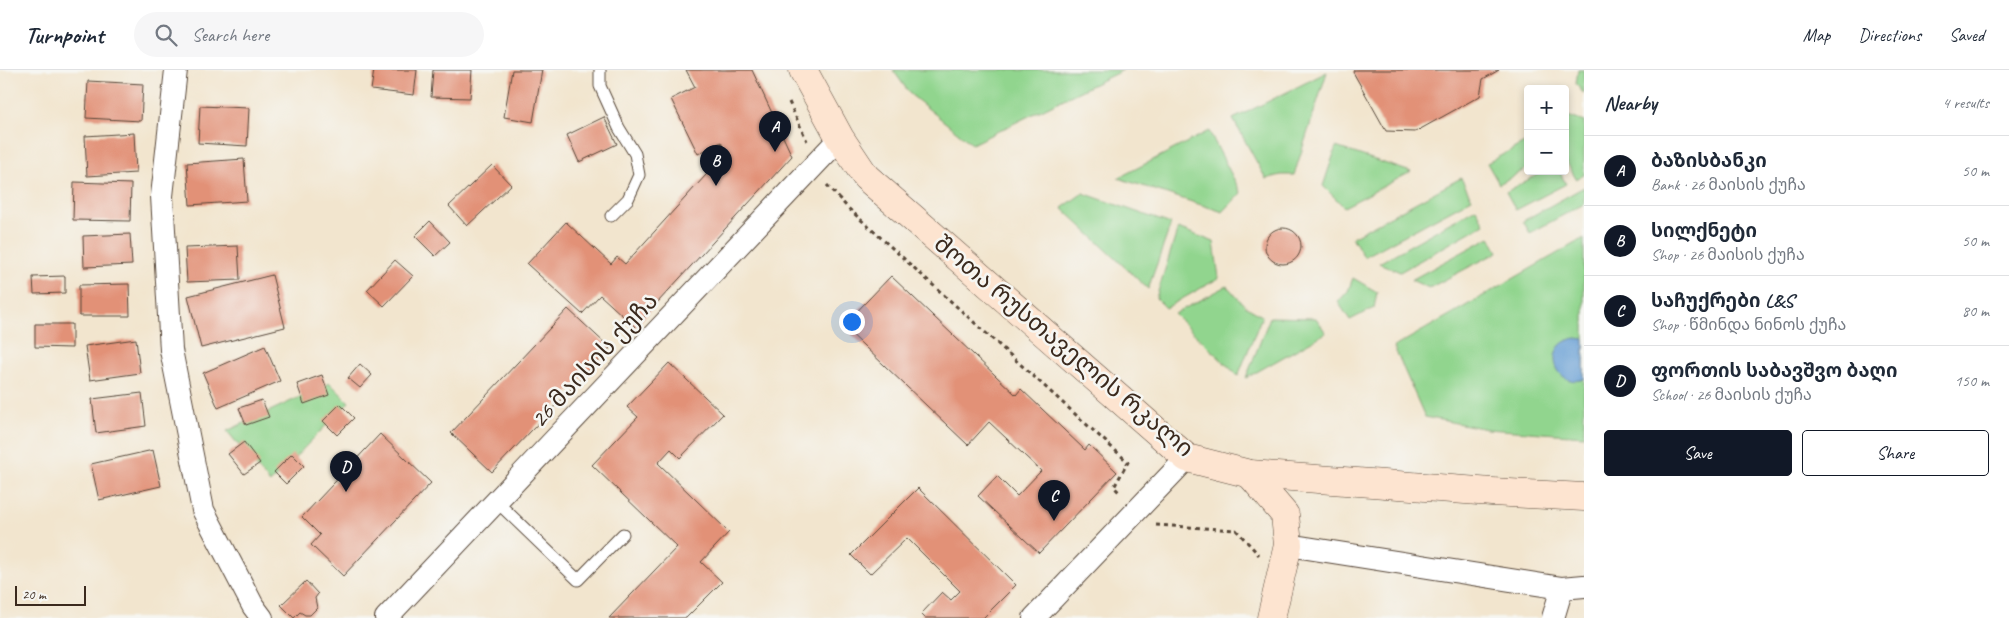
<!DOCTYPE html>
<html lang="en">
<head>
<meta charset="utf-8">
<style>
	:root { --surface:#fff; --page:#f6f6f7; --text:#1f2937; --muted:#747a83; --line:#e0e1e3; --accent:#111827 }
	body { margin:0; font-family:Caveat,"Noto Sans Georgian",sans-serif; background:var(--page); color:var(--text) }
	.controls { position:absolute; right:15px; top:15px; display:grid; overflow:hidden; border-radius:5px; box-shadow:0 2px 8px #0003 }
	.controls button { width:45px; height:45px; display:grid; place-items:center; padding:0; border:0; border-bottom:1px solid var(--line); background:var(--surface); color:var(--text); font:25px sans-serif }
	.scale { position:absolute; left:15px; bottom:12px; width:71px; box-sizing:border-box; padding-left:5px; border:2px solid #3b2a1e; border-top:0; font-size:14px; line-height:18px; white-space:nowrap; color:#3b2a1e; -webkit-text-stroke:4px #f6f6f2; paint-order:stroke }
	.you { position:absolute; left:851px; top:251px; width:18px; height:18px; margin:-12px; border:4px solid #fff; border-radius:50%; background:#1a73e8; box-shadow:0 0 0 8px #1a73e833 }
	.badge { display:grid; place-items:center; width:32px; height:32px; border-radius:50%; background:var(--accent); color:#fff; font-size:16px; font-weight:700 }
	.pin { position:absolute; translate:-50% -41px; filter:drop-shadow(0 1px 2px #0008) }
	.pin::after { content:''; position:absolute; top:26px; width:18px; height:15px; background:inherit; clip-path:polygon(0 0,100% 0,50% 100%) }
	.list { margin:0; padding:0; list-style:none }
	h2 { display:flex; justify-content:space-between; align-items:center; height:65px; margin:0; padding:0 20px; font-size:21px }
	h2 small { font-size:16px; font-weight:400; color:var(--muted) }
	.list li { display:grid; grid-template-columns:32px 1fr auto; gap:15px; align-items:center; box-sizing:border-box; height:70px; padding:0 20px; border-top:1px solid var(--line) }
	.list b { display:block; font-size:19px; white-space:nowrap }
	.list p { margin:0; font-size:16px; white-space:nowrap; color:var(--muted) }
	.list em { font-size:16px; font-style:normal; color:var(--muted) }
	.actions { display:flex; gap:10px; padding:15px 20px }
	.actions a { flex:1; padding:11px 0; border:1px solid var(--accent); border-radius:5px; text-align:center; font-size:18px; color:var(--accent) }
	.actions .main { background:var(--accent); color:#fff }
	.icon { flex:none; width:28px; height:28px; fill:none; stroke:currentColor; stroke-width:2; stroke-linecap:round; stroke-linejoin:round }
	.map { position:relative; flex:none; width:1584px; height:548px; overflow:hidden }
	header { display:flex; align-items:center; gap:30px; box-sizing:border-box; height:70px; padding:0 25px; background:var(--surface); border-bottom:1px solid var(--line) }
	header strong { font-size:24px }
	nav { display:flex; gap:28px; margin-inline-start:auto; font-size:18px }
	.search { width:350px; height:45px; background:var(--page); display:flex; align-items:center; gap:12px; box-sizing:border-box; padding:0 18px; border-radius:28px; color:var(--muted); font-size:19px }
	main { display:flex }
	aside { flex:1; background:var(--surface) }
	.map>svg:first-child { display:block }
	.green { fill:#91d58e; stroke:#668056 }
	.water { fill:#669ed4; stroke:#506479 }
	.building { fill:#e29177 }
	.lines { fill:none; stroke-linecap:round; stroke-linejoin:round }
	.lane-casing { stroke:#564638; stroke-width:13 }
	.street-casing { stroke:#564638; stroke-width:24 }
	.secondary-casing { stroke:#564638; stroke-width:29 }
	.path { stroke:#564638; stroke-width:3; stroke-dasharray:4 4; stroke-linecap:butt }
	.lane { stroke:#fff; stroke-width:11 }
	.street { stroke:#fff; stroke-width:22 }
	.secondary { stroke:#fde4d0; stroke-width:28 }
	.labels { text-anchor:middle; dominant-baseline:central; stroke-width:5; stroke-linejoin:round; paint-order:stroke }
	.street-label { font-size:24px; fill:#3b2a1e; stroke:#f6f6f2 }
</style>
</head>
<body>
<header>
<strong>Turnpoint</strong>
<div class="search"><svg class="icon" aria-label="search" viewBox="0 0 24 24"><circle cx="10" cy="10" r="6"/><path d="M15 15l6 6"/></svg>Search here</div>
<nav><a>Map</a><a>Directions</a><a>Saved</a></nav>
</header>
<main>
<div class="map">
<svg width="1584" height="548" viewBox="0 0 1584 548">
	<rect width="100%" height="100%" fill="#f6f6f2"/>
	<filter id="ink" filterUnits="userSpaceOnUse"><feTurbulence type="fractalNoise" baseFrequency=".02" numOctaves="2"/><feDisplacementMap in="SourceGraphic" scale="10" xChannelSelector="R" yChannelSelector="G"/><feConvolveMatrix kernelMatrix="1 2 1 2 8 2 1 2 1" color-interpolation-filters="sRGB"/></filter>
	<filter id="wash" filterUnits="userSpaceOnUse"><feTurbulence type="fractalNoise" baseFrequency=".0096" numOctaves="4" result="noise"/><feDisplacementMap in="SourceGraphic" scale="20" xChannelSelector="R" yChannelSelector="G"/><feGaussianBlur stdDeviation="1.12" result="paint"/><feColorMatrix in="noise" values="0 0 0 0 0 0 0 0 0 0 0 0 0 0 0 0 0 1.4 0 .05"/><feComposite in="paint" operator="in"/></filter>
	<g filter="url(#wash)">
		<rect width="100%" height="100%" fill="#f2e5ce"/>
		<!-- green -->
		<g class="green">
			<polygon points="893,0 1123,0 972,74 910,24"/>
			<polygon points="1578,0 1584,0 1584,24 1576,14"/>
			<polygon points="1327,2 1294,105 1281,105 1266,109 1233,49"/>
			<polygon points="1568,46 1584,52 1584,105 1576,109 1565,89 1565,48"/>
			<polygon points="1209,61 1241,123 1223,142 1118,108"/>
			<polygon points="1528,71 1528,98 1499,114 1487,93"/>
			<polygon points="1336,77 1411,102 1344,137 1323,116"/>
			<polygon points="1544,101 1559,101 1566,114 1516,140 1506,122"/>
			<polygon points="1461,108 1472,129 1364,187 1352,167"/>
			<polygon points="1584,117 1584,134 1530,163 1523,151"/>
			<polygon points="1083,123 1171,154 1148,219 1062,138"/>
			<polygon points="1476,138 1484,154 1400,202 1379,193"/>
			<polygon points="1178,158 1214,172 1219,208 1166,238 1156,228"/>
			<polygon points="1490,167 1498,182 1429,218 1411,210"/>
			<polygon points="1584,168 1584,366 1487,359 1425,347 1394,277"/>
			<polygon points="1353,208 1377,222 1374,238 1350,250 1338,232 1348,221"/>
			<polygon points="1227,216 1245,236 1262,246 1238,306 1174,244"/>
			<polygon points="1270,247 1316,248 1326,263 1246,308"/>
			<polygon points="330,313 349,332 270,413 227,361"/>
		</g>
		<!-- water -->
		<path class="water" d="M1576 268 1584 269V309C1555 320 1540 273 1576 268Z"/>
		<g id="blocks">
			<!-- building -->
			<g class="building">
				<polygon points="374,0 417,0 414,25 371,20"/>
				<polygon points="433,0 472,0 470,28 431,27"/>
				<polygon points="512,0 542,0 533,52 504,47"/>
				<polygon points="686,0 752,0 792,86 635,257 600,225 582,244 527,194 566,152 611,194 617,187 625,194 726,83 721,72 698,84 671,29 695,17"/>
				<polygon points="1354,0 1499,0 1483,9 1480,26 1415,62 1386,61 1353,2"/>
				<polygon points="88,11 143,14 141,51 86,48"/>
				<polygon points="200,36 249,38 247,76 198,73"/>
				<polygon points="604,47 617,74 579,92 567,65"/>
				<polygon points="134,63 136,103 87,106 85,66"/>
				<polygon points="244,89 247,131 190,135 187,93"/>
				<polygon points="492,95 511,115 467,156 449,136"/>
				<polygon points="74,112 131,114 130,151 73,150"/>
				<polygon points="430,151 450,172 435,186 415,166"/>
				<circle cx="1283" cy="176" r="18"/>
				<polygon points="130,164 132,195 84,197 83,166"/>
				<polygon points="238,176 240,210 187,212 185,178"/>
				<polygon points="395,190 413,206 384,236 367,220"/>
				<polygon points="272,205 285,257 201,278 188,226"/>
				<polygon points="65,206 65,223 34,224 33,207"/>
				<polygon points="891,206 1016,325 1021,319 1085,380 1089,375 1117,402 1039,483 978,426 997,406 1017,426 1041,401 989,352 968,375 843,256"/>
				<polygon points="129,214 130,246 79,246 79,215"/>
				<polygon points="568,239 610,278 492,402 451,363"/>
				<polygon points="35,254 72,254 72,278 35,277"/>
				<polygon points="136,269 140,303 90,310 85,276"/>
				<polygon points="265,276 280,311 218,338 203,303"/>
				<polygon points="669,293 723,344 680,388 671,379 658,393 729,462 701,492 722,512 686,548 609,548 677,477 592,395 638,347 627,337"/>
				<polygon points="360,294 372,305 360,318 348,308"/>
				<polygon points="322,305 329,325 304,334 297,314"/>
				<polygon points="142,323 146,356 96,363 92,329"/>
				<polygon points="262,330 269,347 246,355 239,338"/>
				<polygon points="340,334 354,348 337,365 323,351"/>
				<polygon points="380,364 431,413 343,506 311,475 320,465 302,447"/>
				<polygon points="244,372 260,393 244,404 228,384"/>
				<polygon points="153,380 161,416 99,430 91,394"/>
				<polygon points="292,384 304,396 286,414 274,402"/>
				<polygon points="918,418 1016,515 983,548 925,548 921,544 942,522 951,530 960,521 907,468 870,504 851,485"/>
				<polygon points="306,511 318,524 315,528 317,538 310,545 305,545 300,542 294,548 281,535"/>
			</g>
		</g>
	</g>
	<g filter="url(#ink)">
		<use href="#blocks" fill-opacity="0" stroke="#564638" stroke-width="1"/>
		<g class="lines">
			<defs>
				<g id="lane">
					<polyline points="600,0 600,16 619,58 635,84 639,105 628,129 611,146"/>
					<polyline points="496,431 578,510 623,464"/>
				</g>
				<g id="street">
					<polyline points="176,0 162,126 171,280 203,440 253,536 262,548"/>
					<polyline points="1288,475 1562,518 1584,516"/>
					<polyline points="386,548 840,68"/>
					<polyline points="1034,548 1187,388"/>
					<polyline points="1553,548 1562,518"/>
				</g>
				<g id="secondary">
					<polyline points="803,0 840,68 866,107 1187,388 1250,404 1492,422 1584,427"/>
					<polyline points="1250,404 1285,445 1288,475 1271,548"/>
				</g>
			</defs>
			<!-- lane casing -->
			<use href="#lane" class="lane-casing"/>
			<!-- street casing -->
			<use href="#street" class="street-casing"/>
			<!-- secondary casing -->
			<use href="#secondary" class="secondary-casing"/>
			<!-- path -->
			<g class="path">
				<polyline points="789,32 807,71"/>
				<polyline points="827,115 848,138 1128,392 1114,417 1121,424"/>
				<polyline points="1156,455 1236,460 1259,485"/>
			</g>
			<!-- lane -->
			<use href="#lane" class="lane"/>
			<!-- street -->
			<use href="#street" class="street"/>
			<!-- secondary -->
			<use href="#secondary" class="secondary"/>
		</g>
	</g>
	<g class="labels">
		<!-- street labels -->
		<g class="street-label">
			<text transform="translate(1064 276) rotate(40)">შოთა რუსთაველის რკალი</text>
			<text transform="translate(594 290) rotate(-47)">26 მაისის ქუჩა</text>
		</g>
	</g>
</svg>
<div class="controls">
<button>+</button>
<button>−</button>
</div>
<div class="scale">20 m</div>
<div class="you"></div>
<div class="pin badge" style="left:775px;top:82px">A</div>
<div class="pin badge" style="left:716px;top:116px">B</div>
<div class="pin badge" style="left:1054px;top:451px">C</div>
<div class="pin badge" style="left:346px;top:422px">D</div>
</div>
<aside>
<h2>Nearby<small>4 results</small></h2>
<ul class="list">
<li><span class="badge">A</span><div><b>ბაზისბანკი</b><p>Bank · 26 მაისის ქუჩა</p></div><em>50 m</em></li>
<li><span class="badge">B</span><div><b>სილქნეტი</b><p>Shop · 26 მაისის ქუჩა</p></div><em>50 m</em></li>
<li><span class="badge">C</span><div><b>საჩუქრები L&amp;S</b><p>Shop · წმინდა ნინოს ქუჩა</p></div><em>80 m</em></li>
<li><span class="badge">D</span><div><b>ფორთის საბავშვო ბაღი</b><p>School · 26 მაისის ქუჩა</p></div><em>150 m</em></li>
</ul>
<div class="actions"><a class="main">Save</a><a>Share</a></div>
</aside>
</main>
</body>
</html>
